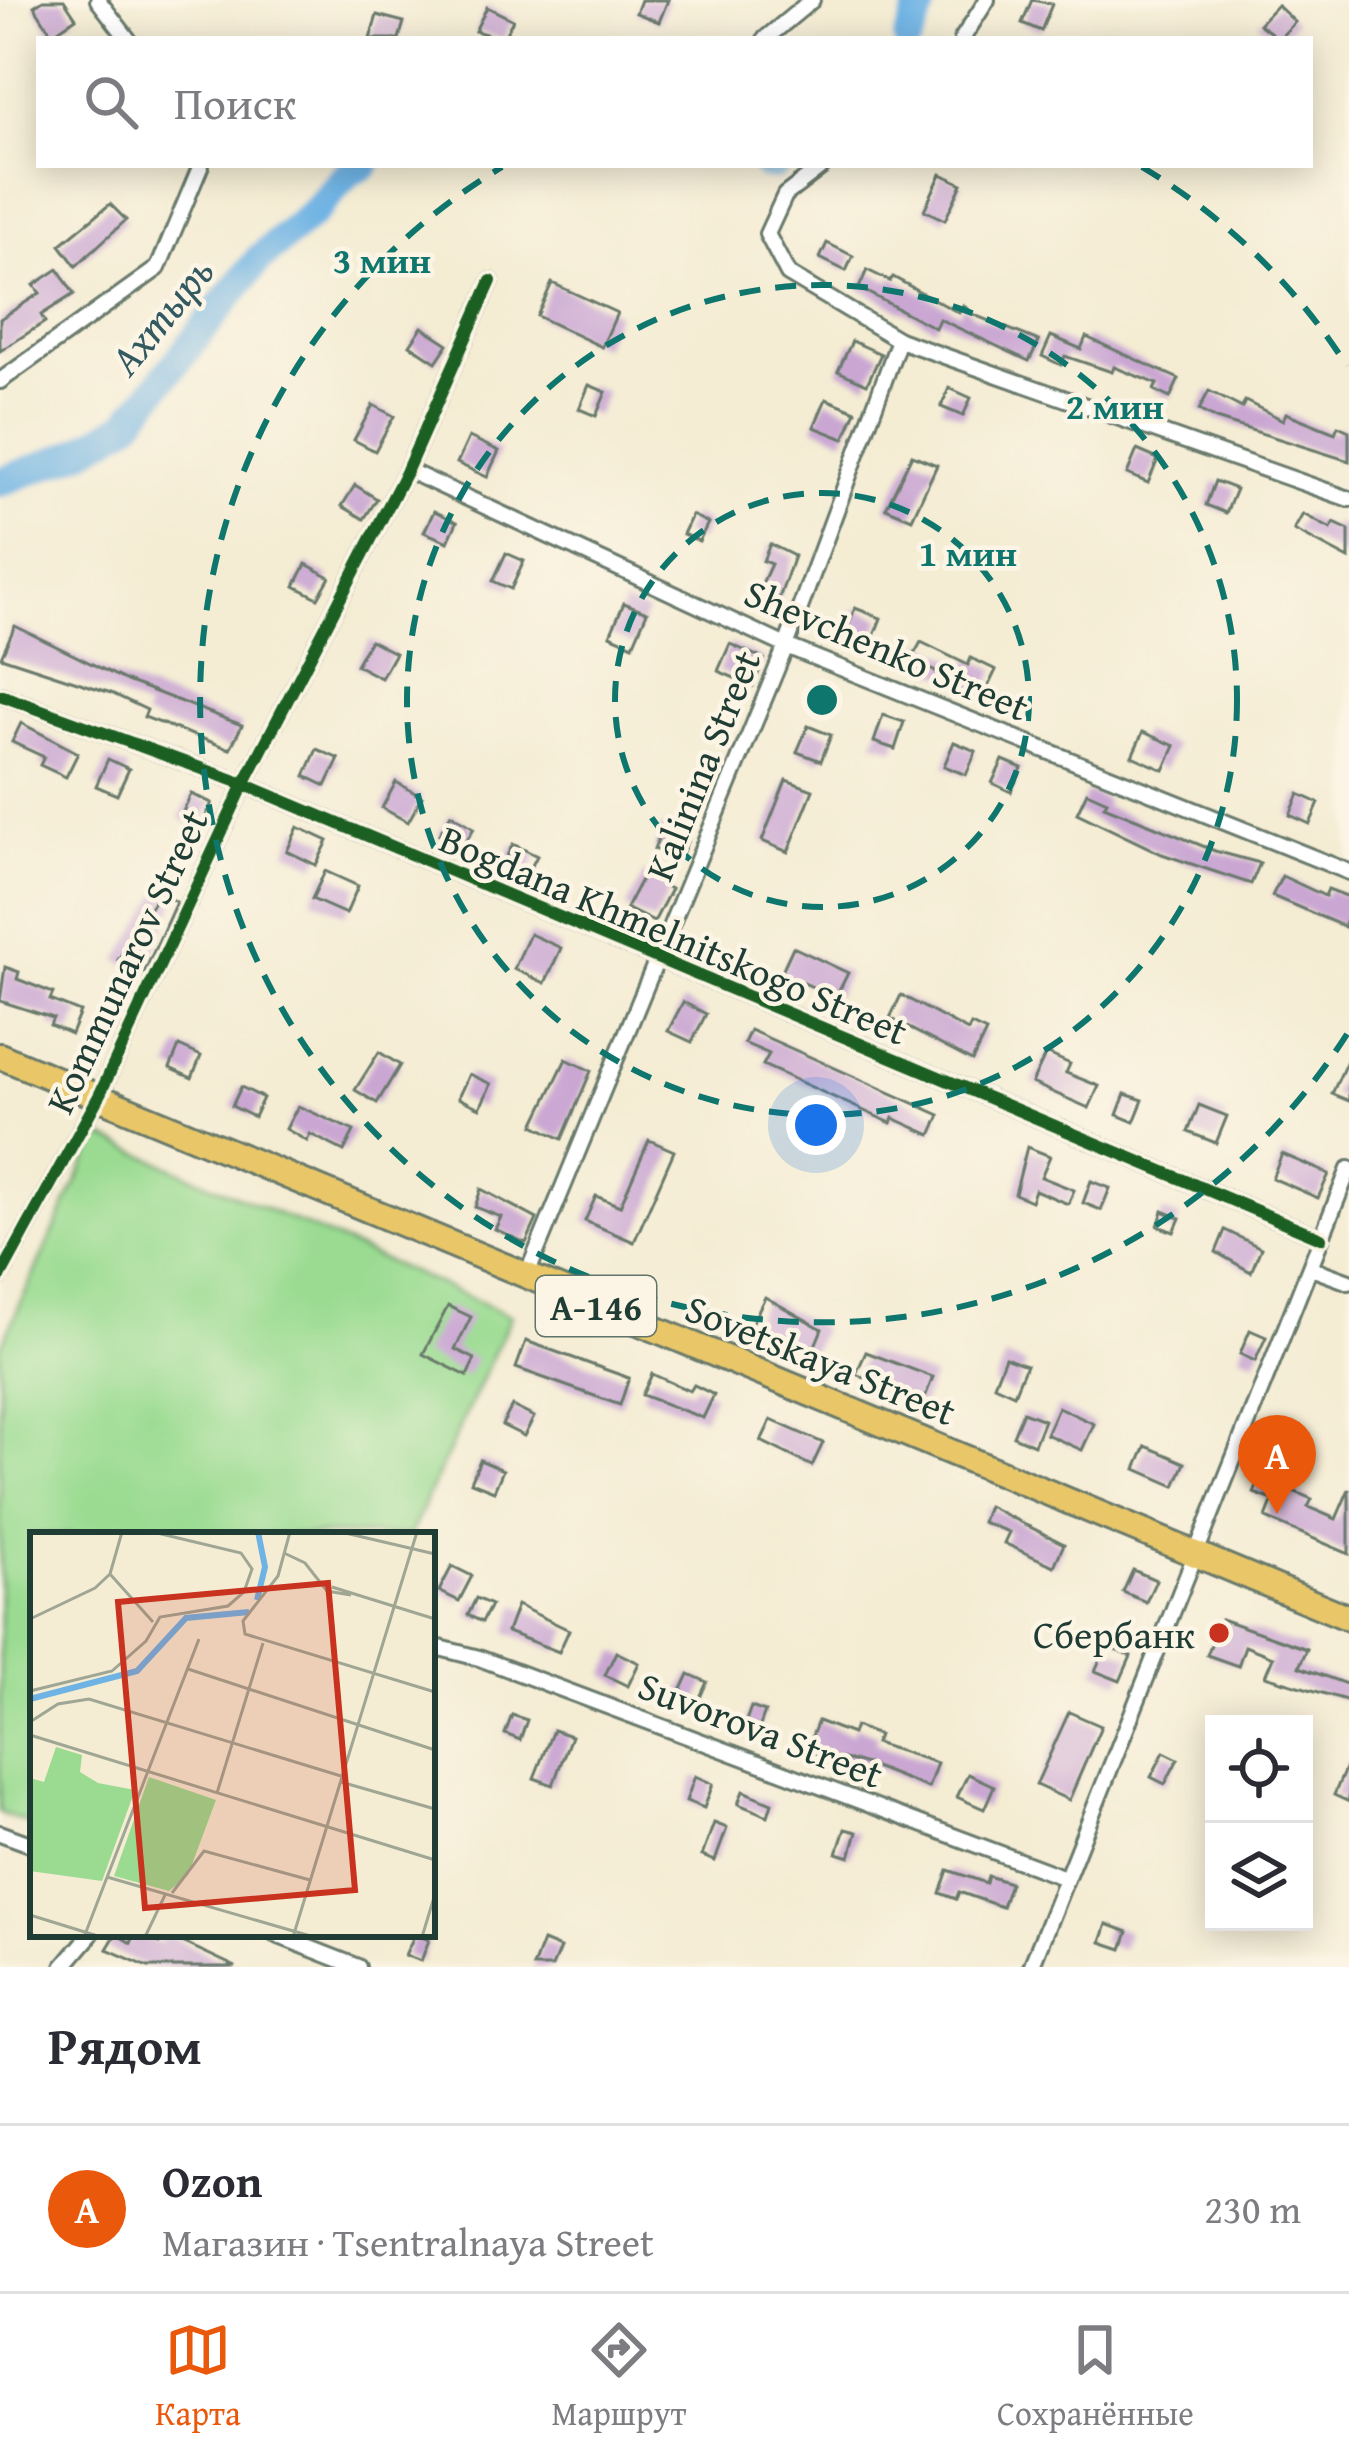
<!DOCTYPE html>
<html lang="ru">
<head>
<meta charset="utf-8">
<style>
	:root { --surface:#fff; --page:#f2f2f3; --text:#2b2b33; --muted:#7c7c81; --line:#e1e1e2; --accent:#ea580c }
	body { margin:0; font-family:"Gentium Book Plus",serif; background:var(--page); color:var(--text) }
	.controls { position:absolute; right:36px; bottom:36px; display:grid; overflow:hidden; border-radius:0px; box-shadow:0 6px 30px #0003 }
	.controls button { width:108px; height:108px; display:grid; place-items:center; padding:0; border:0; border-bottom:3px solid var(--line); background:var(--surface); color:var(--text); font:60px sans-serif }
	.you { position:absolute; left:816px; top:1125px; width:42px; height:42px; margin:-30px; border:9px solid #fff; border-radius:50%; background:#1a73e8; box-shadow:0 0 0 18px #1a73e833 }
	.badge { display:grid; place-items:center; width:78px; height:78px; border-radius:50%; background:var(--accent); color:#fff; font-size:39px; font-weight:700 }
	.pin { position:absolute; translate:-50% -99px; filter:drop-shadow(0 3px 6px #0008) }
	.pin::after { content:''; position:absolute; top:63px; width:42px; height:36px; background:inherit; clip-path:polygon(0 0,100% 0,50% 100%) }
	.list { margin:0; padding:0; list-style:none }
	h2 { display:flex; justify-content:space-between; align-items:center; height:156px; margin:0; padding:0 48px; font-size:51px }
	h2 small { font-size:39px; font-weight:400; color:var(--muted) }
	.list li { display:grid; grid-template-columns:78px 1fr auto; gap:36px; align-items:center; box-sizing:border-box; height:168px; padding:0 48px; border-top:3px solid var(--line) }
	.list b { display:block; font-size:45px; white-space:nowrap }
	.list p { margin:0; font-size:39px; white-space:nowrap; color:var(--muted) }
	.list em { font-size:39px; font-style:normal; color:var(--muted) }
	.icon { flex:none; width:66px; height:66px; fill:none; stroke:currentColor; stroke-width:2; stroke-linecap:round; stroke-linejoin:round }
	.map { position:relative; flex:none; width:1349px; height:1967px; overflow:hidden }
	.search { position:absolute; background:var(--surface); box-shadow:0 6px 30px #0003; left:36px; right:36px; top:36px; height:132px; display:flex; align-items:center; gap:30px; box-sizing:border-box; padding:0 42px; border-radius:0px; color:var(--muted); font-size:45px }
	.sheet { height:324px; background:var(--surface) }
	nav { display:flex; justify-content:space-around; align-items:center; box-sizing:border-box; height:168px; border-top:3px solid var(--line); background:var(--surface); font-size:33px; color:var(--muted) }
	nav a { display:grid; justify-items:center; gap:6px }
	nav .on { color:var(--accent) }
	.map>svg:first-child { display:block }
	.green { fill:#9adb91; stroke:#5c8c62; stroke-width:3 }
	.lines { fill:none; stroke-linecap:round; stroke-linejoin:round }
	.river { stroke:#6eb3e4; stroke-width:30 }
	.building { fill:#caa7d3 }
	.street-casing { stroke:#6a7a6c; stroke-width:20 }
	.highway-casing { stroke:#6a7a6c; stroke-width:30 }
	.street { stroke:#fff; stroke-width:14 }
	.highway { stroke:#e9c769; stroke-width:24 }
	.cycleway-casing { stroke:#fcf5e5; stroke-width:20 }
	.cycleway { stroke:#1b5e20; stroke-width:12 }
	.ring { fill:none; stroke:#0f766e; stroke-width:6; stroke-dasharray:21 15 }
	.poi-dot { fill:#c8321e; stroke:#fcf5e5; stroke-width:4.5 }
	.labels { text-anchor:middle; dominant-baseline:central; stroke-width:9; stroke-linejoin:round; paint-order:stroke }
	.shield { fill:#fcf5e5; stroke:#617469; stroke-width:3 }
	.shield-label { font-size:36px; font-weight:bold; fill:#1f3d34 }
	.street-label { font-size:39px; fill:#1f3d34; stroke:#fcf5e5 }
	.poi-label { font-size:39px; fill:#1f3d34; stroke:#fcf5e5; text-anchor:end }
	.water-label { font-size:42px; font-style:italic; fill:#335a60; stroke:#fcf5e5 }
	.inset-river { fill:none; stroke:#6eb3e4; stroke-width:6 }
	.inset-road { fill:none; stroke:#9fa693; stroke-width:3 }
	.view { fill:#c8321e; fill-opacity:0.15; stroke:#c8321e; stroke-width:6 }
	.inset-edge { fill:none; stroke:#1f3d34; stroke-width:6 }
	.centre { fill:#0f766e; stroke:#fcf5e5; stroke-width:6 }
	.ring-label { font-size:36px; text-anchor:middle; font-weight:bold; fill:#0f766e; stroke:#fcf5e5; stroke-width:9; stroke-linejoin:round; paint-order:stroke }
</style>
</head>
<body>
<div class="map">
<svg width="1349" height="1967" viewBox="0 0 1349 1967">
	<rect width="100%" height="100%" fill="#fcf5e5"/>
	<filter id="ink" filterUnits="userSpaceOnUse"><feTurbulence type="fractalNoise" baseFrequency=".00833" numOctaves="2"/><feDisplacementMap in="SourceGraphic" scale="24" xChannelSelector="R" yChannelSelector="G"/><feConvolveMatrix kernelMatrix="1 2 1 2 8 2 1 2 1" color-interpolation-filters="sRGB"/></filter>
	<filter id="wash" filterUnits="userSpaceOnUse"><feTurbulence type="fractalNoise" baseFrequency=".004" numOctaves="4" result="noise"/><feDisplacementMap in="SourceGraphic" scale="48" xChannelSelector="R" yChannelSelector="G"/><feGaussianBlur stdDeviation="2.7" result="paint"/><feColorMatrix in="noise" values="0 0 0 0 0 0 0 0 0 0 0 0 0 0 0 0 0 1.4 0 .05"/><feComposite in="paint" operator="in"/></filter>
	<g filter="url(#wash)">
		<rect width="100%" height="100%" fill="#f4ecd3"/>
		<!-- green -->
		<polygon class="green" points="98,1135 511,1316 410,1535 33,1535 33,1825 0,1813 0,1348"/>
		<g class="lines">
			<!-- river -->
			<g class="river">
				<polyline points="908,39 924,0"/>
				<polyline points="766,165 775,165"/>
				<polyline points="0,482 79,452 128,423 259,259 315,211 349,172 365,165"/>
			</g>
		</g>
		<g id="blocks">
			<!-- building -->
			<g class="building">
				<polygon points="43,0 64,0 76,18 52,34 34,6"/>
				<polygon points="641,0 668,0 659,22 636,13"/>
				<polygon points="1032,0 1052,4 1041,31 1022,23"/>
				<polygon points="1277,5 1295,22 1279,39 1259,24"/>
				<polygon points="487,7 513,20 503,39 475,31"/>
				<polygon points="377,15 404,22 399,39 370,39"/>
				<polygon points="941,174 962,184 945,220 924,210"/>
				<polygon points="110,204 126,220 76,266 60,245"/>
				<polygon points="827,243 853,256 846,271 820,258"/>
				<polygon points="58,269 74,294 41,315 45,322 0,351 0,319 40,293 34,285"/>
				<polygon points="867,270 890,281 893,277 959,313 963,305 974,315 1039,341 1029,361 939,319 935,328 859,288"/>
				<polygon points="552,283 617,313 602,347 537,316"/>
				<polygon points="422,327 448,344 436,362 410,345"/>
				<polygon points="1051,336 1081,349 1086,337 1179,379 1170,398 1154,390 1157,384 1114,367 1112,372 1065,356 1061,365 1042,356"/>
				<polygon points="852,341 881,354 867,384 838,371"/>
				<polygon points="589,385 606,392 596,416 579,409"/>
				<polygon points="949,388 971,398 963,416 941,407"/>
				<polygon points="1209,391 1242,408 1245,401 1283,420 1286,413 1335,433 1338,426 1349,431 1349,461 1216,419 1199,410"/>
				<polygon points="826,399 856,411 844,439 814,427"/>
				<polygon points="373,405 394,416 375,451 354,440"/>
				<polygon points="469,437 499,451 487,477 457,463"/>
				<polygon points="1137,450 1158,459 1148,483 1127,474"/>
				<polygon points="912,455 937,465 912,519 886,508"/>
				<polygon points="1215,481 1236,489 1226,513 1206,505"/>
				<polygon points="355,485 377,499 364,519 342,506"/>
				<polygon points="434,511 457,522 448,542 424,532"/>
				<polygon points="1303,514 1331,529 1334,523 1349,530 1349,559 1294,530"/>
				<polygon points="692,515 708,523 699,541 683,534"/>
				<polygon points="770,544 794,556 774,613 753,603 771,564 763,561"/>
				<polygon points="506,553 524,561 511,589 493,581"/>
				<polygon points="306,564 330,577 318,598 295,586"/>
				<polygon points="624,603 647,612 633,645 610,635"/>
				<polygon points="855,608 881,618 870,646 844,636"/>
				<polygon points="15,626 127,681 242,725 230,749 144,717 147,710 111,693 1,657"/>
				<polygon points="370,640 395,653 381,678 356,665"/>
				<polygon points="921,642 968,665 971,658 996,670 984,695 911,660"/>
				<polygon points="730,644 764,659 753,686 718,671"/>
				<polygon points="883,715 904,722 895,749 874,742"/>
				<polygon points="21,723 78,753 66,777 40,765 44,757 12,742"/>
				<polygon points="808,726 831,735 821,761 797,752"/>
				<polygon points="1143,732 1175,746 1164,770 1132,756"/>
				<polygon points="954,742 976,751 966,775 944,766"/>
				<polygon points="317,749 339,759 326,786 305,776"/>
				<polygon points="108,759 129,769 117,795 96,786"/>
				<polygon points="1003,760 1022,768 1011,792 992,783"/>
				<polygon points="786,780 813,790 788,852 762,841"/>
				<polygon points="396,782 422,797 408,822 382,808"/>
				<polygon points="1087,792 1107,801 1104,806 1215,851 1260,863 1251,884 1162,854 1077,813"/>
				<polygon points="191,794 212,803 200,828 180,818"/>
				<polygon points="1299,794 1319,803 1310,824 1290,815"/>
				<polygon points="451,814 474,828 462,848 439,834"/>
				<polygon points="663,826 689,837 680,859 654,849"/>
				<polygon points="298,827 328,841 316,865 287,851"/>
				<polygon points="513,844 537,856 526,877 502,865"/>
				<polygon points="325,871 358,886 346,914 312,899"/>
				<polygon points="644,874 671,889 654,922 626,908"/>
				<polygon points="1282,876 1325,896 1328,889 1349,897 1345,927 1272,896"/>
				<polygon points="159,893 176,902 144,973 118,960"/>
				<polygon points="530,934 561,948 545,983 514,969"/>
				<polygon points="793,947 848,973 836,997 781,973"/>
				<polygon points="5,967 19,972 17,979 53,993 50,1000 80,1012 71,1034 50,1025 53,1018 0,1001"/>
				<polygon points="901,995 968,1031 971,1025 986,1032 972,1061 890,1018"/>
				<polygon points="683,1002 706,1014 692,1042 668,1031"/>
				<polygon points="750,1030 940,1115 931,1135 893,1118 891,1123 763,1065 769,1054 744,1043"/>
				<polygon points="179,1046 201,1056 192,1078 170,1068"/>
				<polygon points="379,1052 400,1065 377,1103 355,1090"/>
				<polygon points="1046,1053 1070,1064 1066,1073 1099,1086 1089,1108 1032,1083"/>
				<polygon points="1349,1056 1349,1101 1332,1094"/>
				<polygon points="566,1059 591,1071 562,1139 534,1125"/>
				<polygon points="469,1074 491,1084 480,1108 458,1098"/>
				<polygon points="241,1087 263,1098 254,1117 232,1106"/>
				<polygon points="1125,1094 1143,1100 1134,1122 1117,1115"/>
				<polygon points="1199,1105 1227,1116 1216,1143 1188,1132"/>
				<polygon points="298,1106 354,1131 344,1151 310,1134 307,1141 286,1129"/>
				<polygon points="649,1140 674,1151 634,1242 585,1221 596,1196 620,1206"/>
				<polygon points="1027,1147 1050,1156 1041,1177 1074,1190 1068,1204 1035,1190 1031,1201 1015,1194"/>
				<polygon points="1282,1154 1329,1174 1318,1198 1272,1178"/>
				<polygon points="1091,1181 1110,1188 1101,1210 1083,1203"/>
				<polygon points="481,1189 537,1219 526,1243 495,1229 501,1217 475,1207"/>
				<polygon points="1163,1211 1180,1218 1174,1232 1158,1226"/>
				<polygon points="1225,1230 1261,1248 1251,1272 1216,1252"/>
				<polygon points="765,1297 822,1329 812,1353 751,1325"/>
				<polygon points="448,1306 471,1317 455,1349 475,1359 467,1376 423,1354"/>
				<polygon points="1250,1330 1266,1337 1255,1361 1240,1354"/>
				<polygon points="526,1341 629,1378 620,1405 516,1368"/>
				<polygon points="866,1352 933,1377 922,1405 856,1374"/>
				<polygon points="1005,1357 1026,1365 1014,1394 994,1385"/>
				<polygon points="652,1374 690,1391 694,1385 714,1395 703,1418 642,1395"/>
				<polygon points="512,1406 534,1417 524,1436 502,1425"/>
				<polygon points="1058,1407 1094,1424 1082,1450 1046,1434"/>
				<polygon points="1023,1412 1044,1420 1034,1445 1013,1436"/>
				<polygon points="771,1420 823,1443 812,1466 761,1441"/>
				<polygon points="1274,1442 1287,1447 1272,1482 1312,1499 1308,1507 1336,1519 1349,1489 1349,1554 1266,1518 1273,1500 1254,1493"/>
				<polygon points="1146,1446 1185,1463 1175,1486 1136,1469"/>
				<polygon points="480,1460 503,1470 494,1491 471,1482"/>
				<polygon points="988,1506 1064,1544 1054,1566 1004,1543 1009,1532 982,1522"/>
				<polygon points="452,1566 472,1576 459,1601 439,1591"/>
				<polygon points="1133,1570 1156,1580 1146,1602 1123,1592"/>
				<polygon points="476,1598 491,1605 482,1622 468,1615"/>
				<polygon points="517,1605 569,1630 559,1652 507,1632"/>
				<polygon points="1221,1619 1307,1649 1299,1667 1349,1685 1349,1701 1265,1676 1273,1657 1245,1646 1238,1666 1207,1655"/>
				<polygon points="1106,1646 1131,1656 1120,1681 1095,1671"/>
				<polygon points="616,1652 639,1663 628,1686 605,1675"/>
				<polygon points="689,1674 707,1682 696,1706 678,1698"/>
				<polygon points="751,1707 765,1712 757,1734 743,1729"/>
				<polygon points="1069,1712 1101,1726 1069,1800 1036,1785"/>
				<polygon points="512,1715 527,1720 520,1740 505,1734"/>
				<polygon points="818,1721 852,1734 855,1726 878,1735 875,1743 937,1763 928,1788 867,1764 816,1753 808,1746"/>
				<polygon points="553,1730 571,1736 553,1785 534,1778"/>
				<polygon points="1164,1752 1178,1759 1165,1784 1151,1777"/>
				<polygon points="1349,1760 1349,1802 1334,1795"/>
				<polygon points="968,1774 994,1786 984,1809 957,1797"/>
				<polygon points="695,1776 713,1784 704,1808 686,1801"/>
				<polygon points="743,1791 772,1803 768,1816 738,1804"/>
				<polygon points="714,1823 727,1828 715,1861 702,1856"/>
				<polygon points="845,1829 857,1832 850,1857 837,1853"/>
				<polygon points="948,1870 986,1883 988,1876 1010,1883 1002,1907 959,1892 956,1899 940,1893"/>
				<polygon points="1107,1924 1128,1932 1122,1949 1101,1942"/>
				<polygon points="116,1934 131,1943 135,1934 160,1943 165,1934 236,1967 148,1967 107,1949"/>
				<polygon points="415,1934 429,1940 421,1961 405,1955"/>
				<polygon points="543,1941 560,1948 552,1967 533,1967"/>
			</g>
		</g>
	</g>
	<g filter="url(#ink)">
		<use href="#blocks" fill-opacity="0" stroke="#6a7a6c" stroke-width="3"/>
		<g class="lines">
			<defs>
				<g id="street">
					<polyline points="98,0 128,39"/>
					<polyline points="765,39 812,0"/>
					<polyline points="962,39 987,0"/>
					<polyline points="824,165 785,195 767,234 788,274 899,340 1349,499"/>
					<polyline points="0,381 158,268 201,165"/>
					<polyline points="407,470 786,646 1349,872"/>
					<polyline points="0,695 244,784 1321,1238"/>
					<polyline points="1311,1268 1349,1282"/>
					<polyline points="0,1277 99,1096 244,784 407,470 491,281"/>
					<polyline points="526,1277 786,646 899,340"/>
					<polyline points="432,1646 479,1658 1065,1878"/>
					<polyline points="0,1833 33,1845"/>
					<polyline points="274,1934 358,1967"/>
					<polyline points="63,1967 91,1934"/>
					<polyline points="1031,1967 1349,1169"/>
				</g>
				<polyline id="highway" points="0,1056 1349,1618"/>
			</defs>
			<!-- street casing -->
			<use href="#street" class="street-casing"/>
			<!-- highway casing -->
			<use href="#highway" class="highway-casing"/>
			<!-- street -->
			<use href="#street" class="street"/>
			<!-- highway -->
			<use href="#highway" class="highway"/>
			<defs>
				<g id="cycleway">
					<polyline points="0,695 244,784 1321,1238"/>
					<polyline points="0,1277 99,1096 244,784 407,470 491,281"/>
				</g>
			</defs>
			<!-- cycleway casing -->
			<use href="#cycleway" class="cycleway-casing"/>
			<!-- cycleway -->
			<use href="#cycleway" class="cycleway"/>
		</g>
	</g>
	<!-- distance rings -->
	<g class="ring">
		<circle cx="822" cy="700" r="207"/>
		<circle cx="822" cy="700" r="415"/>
		<path d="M1347 1034A622 622 0 1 1 502 167M1142 167A622 622 0 0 1 1347 366"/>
	</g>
	<!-- markers -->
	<circle class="poi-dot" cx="1219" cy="1633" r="12"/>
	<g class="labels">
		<!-- shield labels -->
		<rect class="shield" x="536" y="1276" width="120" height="60" rx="9"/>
		<g class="shield-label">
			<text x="596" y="1306">А-146</text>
		</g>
		<!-- street labels -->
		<g class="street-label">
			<text transform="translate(887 649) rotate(23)">Shevchenko Street</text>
			<text transform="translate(702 765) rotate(-68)">Kalinina Street</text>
			<text transform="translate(674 934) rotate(23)">Bogdana Khmelnitskogo Street</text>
			<text transform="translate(126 961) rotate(-65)">Kommunarov Street</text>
			<text transform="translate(821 1359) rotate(22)">Sovetskaya Street</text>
			<text transform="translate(761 1729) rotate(21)">Suvorova Street</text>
		</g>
		<!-- poi labels -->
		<g class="poi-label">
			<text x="1195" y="1633">Сбербанк</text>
		</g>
		<!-- water labels -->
		<g class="water-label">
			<text transform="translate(161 315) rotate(-51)">Ахтырь</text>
		</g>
	</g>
	<!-- overview -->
	<g transform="translate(30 1532)">
		<rect width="405" height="405" fill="#f4ecd3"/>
		<path d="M26 215 52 223 50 240 68 251 105 258 72 349 0 339V246L14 250ZM119 245 186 268 158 343 139 359 84 344Z" fill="#9adb91"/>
		<path class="inset-river" d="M227 68 235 35 228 0M0 167 107 139 156 86 219 80"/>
		<path class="inset-road" d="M260 0 248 44 213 89 215 102 405 160M311 0 405 22M254 21 275 31 297 59 321 63M80 42 123 90M302 55 405 87M0 87 65 56 80 42 92 0M158 137 405 218M0 159 82 139 116 109 130 85 198 74 214 60 222 37 211 21 123 0M0 190 28 172 59 167 311 244M0 203 405 328M311 250 405 277M187 261 233 111M77 345 284 405M142 361 174 319 280 348M0 383 71 405M54 405 169 107M115 405 136 361M263 405 387 0M392 405 405 362"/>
		<path class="view" d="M298 51 325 358 115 376 88 70Z"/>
		<rect width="405" height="405" class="inset-edge"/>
	</g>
	<circle cx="822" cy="700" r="18" class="centre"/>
	<g class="ring-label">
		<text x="382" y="273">3 мин</text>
		<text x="1115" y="419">2 мин</text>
		<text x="968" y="566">1 мин</text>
	</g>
</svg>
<div class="controls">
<button><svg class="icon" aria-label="locate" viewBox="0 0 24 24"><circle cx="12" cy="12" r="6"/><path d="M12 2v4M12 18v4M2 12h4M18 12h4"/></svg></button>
<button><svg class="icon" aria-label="layers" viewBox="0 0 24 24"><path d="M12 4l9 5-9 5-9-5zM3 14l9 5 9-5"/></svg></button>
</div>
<div class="you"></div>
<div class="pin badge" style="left:1277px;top:1514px">A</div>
<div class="search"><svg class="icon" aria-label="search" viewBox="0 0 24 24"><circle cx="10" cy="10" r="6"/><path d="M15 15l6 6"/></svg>Поиск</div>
</div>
<section class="sheet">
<h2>Рядом<small></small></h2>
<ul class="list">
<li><span class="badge">A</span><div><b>Ozon</b><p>Магазин · Tsentralnaya Street</p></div><em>230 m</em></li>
</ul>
</section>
<nav>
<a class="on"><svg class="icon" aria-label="map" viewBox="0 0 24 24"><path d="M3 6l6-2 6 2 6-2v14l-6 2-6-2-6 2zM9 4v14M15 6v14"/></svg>Карта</a>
<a><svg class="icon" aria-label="directions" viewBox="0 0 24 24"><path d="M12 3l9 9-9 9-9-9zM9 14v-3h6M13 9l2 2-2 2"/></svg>Маршрут</a>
<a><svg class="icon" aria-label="saved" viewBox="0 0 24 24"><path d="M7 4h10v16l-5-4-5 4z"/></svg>Сохранённые</a>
</nav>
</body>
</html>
